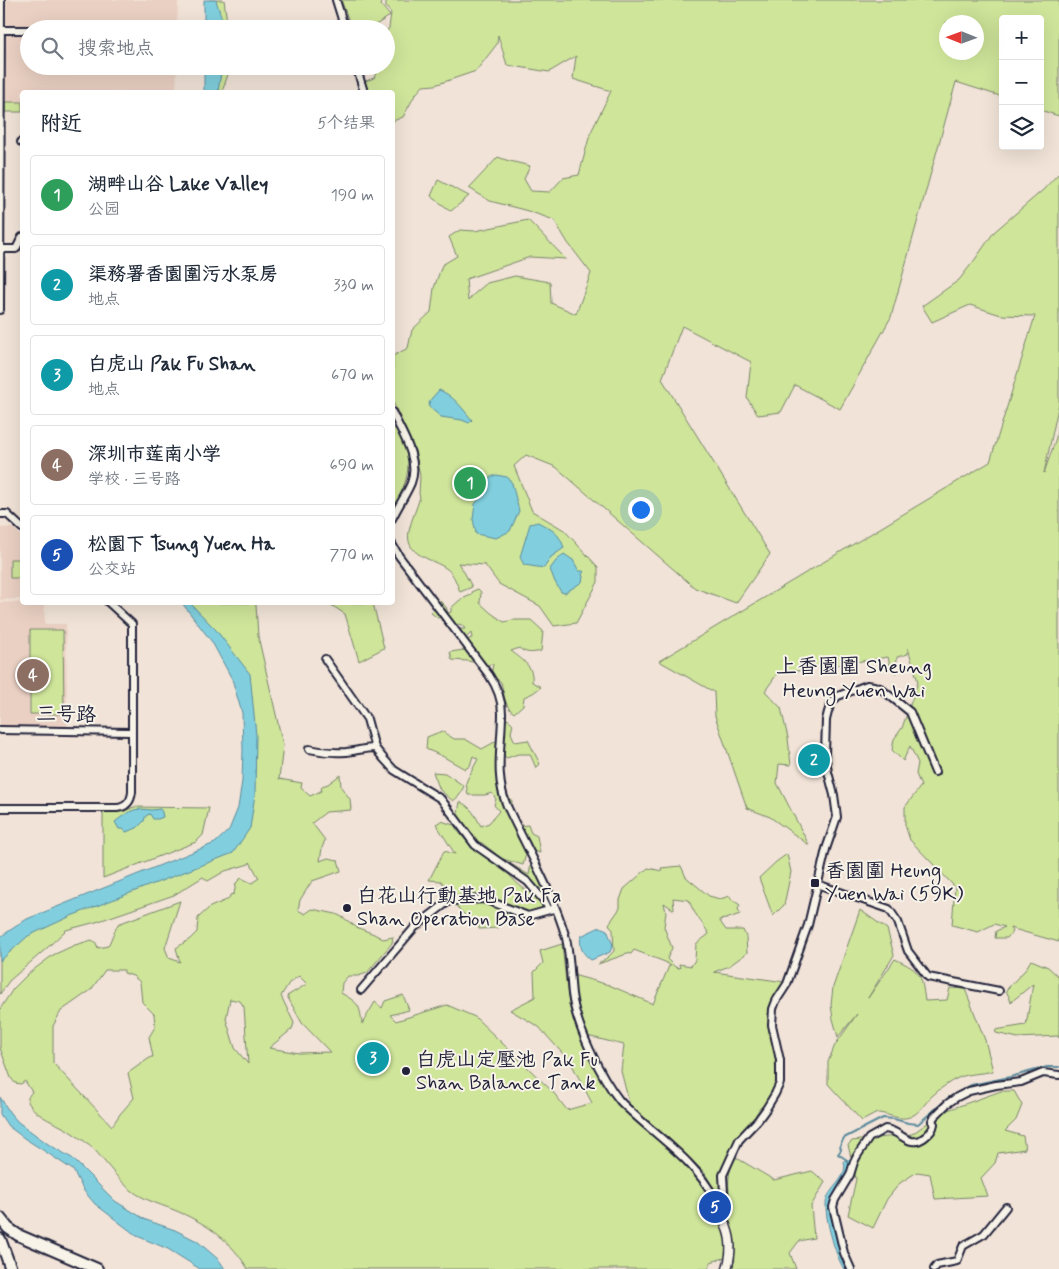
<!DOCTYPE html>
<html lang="zh">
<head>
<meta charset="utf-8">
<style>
	:root { --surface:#fff; --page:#f6f6f7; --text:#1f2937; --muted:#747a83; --line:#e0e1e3; --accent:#22223b }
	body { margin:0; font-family:Mynerve,"LXGW WenKai TC",sans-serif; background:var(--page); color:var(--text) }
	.controls { position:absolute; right:15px; top:15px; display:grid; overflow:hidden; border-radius:5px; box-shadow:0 5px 20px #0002 }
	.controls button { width:45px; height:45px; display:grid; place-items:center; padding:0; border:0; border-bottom:1px solid var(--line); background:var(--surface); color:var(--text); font:25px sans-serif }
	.compass { position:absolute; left:939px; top:15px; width:45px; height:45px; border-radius:50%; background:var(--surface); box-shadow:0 5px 20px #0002; rotate:271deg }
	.you { position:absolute; left:640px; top:509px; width:18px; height:18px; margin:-12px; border:4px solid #fff; border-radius:50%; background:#1a73e8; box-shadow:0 0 0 8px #1a73e833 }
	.badge { display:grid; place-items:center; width:32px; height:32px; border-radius:50%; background:var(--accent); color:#fff; font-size:16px; font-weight:700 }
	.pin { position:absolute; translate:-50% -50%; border:2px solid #fff; box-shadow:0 1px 5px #0006 }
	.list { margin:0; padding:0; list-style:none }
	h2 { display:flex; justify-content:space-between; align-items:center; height:65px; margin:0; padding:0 20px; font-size:21px }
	h2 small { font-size:16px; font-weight:400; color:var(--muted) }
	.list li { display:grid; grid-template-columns:32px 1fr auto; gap:15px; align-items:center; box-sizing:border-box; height:80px; margin:0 10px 10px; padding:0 10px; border:1px solid var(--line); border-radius:5px }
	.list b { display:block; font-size:19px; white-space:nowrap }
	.list p { margin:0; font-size:16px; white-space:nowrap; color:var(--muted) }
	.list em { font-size:16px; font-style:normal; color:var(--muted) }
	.icon { flex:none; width:28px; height:28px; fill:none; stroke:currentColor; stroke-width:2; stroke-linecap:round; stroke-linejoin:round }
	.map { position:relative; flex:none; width:1059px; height:1269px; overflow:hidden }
	.search { position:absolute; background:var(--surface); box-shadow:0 5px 20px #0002; left:20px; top:20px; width:375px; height:55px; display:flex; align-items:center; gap:12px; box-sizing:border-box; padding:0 18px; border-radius:28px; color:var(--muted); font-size:19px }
	.panel { position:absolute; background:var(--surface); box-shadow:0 5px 20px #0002; left:20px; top:90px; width:375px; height:515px; border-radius:5px }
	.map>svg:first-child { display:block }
	.built { fill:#ead0c3 }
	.green { fill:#cfe59a; stroke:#78846a; fill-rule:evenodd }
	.water { fill:#81cfde; stroke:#5b8a9d }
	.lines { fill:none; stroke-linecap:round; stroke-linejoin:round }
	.stream { stroke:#5b8a9d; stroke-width:2 }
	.minor-casing { stroke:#22223b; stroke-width:10 }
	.tertiary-casing { stroke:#22223b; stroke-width:11 }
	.primary-casing { stroke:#22223b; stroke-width:14 }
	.minor { stroke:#f7f3e8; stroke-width:6 }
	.tertiary { stroke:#f7f3e8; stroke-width:8 }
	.primary { stroke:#f7f3e8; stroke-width:10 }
	.poi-dot { fill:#22223b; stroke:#f7f3e8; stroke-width:2 }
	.labels { text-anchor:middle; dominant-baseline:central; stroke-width:4; stroke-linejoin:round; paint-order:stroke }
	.street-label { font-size:20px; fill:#22223b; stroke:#f7f3e8 }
	.poi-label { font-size:20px; fill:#22223b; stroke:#f7f3e8; text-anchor:start }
	.neighbourhood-label { font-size:21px; fill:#22223b; stroke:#f7f3e8 }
</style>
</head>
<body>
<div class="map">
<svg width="1059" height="1269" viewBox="0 0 1059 1269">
	<rect width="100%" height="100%" fill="#f1e3d7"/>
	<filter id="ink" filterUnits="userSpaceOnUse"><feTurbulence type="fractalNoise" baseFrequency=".02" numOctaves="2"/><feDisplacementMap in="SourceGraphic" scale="10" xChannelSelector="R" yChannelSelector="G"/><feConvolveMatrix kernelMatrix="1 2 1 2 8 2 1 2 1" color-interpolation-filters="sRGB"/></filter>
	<g filter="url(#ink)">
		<!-- built -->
		<g class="built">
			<polygon points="7,0 178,0 177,29 29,29 29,66 177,66 176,92 22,92 22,102 5,102"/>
			<polygon points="0,528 13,528 22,537 22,599 0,600"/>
			<polygon points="0,602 44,603 45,624 66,624 67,726 0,727"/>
		</g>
		<!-- green -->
		<g class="green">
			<polygon points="209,0 224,0 227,22 229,29 209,29"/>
			<polygon points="341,0 383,0 381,5 390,16 369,29 352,29"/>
			<path d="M386 0H1059V116L1040 110V19H1003V97L956 82 891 317 840 409 795 385 781 412 758 415 747 398 751 362 682 326 662 379 770 554 736 603 695 588 556 467 526 455 514 466 532 511 564 530 598 567V582L576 623 554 626 540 606 499 584 485 565 458 563 463 570 472 587 460 592C457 584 454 574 447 569 432 558 404 556 409 531 411 520 417 508 420 497L419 494 420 476 415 451 393 402V356L408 348 412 330 431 312 434 288 442 265 457 256 449 237 460 230 475 231 528 220 566 259 530 257 466 279 468 301 473 295 487 283 515 276 550 282 551 303 576 314 591 273 568 243 554 220 528 211 490 201 469 188 498 157 506 160 530 166 524 179 531 191 550 192 563 178 579 175 590 134 611 91 573 79 576 56 549 72 507 65 498 35 497 44 476 71 435 85 423 86 415 95 403 117 393 121 392 92H367L363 82 374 78 376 73V66H386V32L389 28 391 13 386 7ZM946 22H976V52H946Z"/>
			<polygon points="209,66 231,66 223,89 224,92 209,92"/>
			<rect x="5" y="102" width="17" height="10"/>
			<polygon points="1059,173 1059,403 1044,473 1056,438 1059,412 1059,942 1010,928 1012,932 1007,938 995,938 996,931 1005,927 994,924 978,932 952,925 955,887 910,840 905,825 905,807 921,786 916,774 918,763 910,746 903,761 892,750 894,739 902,728 918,682 908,648 908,654 897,657 896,673 891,670 888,657 777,674 765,691 781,708 788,738 791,765 779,764 777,783 809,845 770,817 747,808 715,716 714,692 659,661 990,462 1035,316 1001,315 970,305 932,322 922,306 959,280 976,258 994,232 1043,190"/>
			<polygon points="438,180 469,196 451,211 431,196"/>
			<path d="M396 428C400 436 405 445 407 454 411 474 402 492 393 509L392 430Z"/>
			<polygon points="10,559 20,559 20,566 22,566 22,578 10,578"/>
			<path d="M478 589 481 592 480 603 491 613 504 622 513 620H531L543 631 541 651C533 653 526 654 519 648L511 651C523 660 534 667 532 682L541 687 533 693 524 697 523 705 514 713C504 706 504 693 501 682L491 675 493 664 486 665 468 661 452 660 450 652 464 650 466 640 472 638 471 633 466 638 458 641 454 634 460 629H465L462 625 458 624 453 630 445 617 438 618 431 613 436 608 434 604 440 601 446 607 448 613 451 612V608L460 600 471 595 473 591Z"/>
			<path d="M186 603H253L256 605 258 636 283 745 279 779 302 783 301 788 310 796 321 791 322 786 328 784 340 775 341 787 350 799 351 810 326 812 312 823 325 840 322 848 320 861 328 858 338 860 341 871 324 877 312 881 300 900 298 910 305 914 312 909 336 914 344 918 356 927 374 934 383 939 393 937 392 943 367 973 358 976H348L342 983 341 993C358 1003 360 1004 362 1024L375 1002 382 1008 385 1001 403 995 409 1010 390 1015 396 1021 447 1005 475 1017 553 1092 567 1110 592 1103 571 1063 539 1027 510 1010 535 997 534 972 543 963 540 951 562 944C564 964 566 984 569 1004 575 1034 604 1091 626 1112 655 1139 699 1168 714 1206L725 1208 730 1202C728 1183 727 1175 735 1157L774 1180 812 1171 825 1182 811 1206 814 1238 799 1241 790 1253 796 1269H732L735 1259 727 1257 711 1262 708 1269H248C231 1241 209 1225 179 1212 163 1205 145 1201 131 1190 115 1177 104 1159 90 1145 83 1140 75 1135 68 1130 55 1122 39 1118 30 1105 26 1100 28 1096 32 1092L25 1081 21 1084 15 1083 11 1078 0 1048V1009L13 989 28 974 53 955 75 945 92 940 96 943 98 948 108 946 118 924 180 901 165 948 169 958 180 962 176 948 190 939 197 932 198 918 210 907 229 899 230 895 234 894 236 883 241 878 252 883 259 878 250 862 249 864 225 871 208 881 203 877 174 895 96 922 66 930 47 948 9 981 0 994V952L23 929 223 852 245 821 243 674ZM105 970H124V973L133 976 140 982 142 1002 154 1014 155 1027 149 1037 153 1057H151L128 1073 134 1098 120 1114 112 1126 53 1063V1026L61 1011 91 990ZM299 976 307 984 287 996 302 1023 330 1052 299 1053 269 1048 292 1029 294 1023 281 996 289 983ZM230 999 240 1001 244 1007 248 1064 235 1048 226 1019Z"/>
			<polygon points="328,603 373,603 384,648 359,661 345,614"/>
			<polygon points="30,630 63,630 64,714 30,714"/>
			<path d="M508 719 513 724 511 733 515 742 528 740 540 764 536 768 530 754H518L507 758 497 751 504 764 500 785 512 801 511 812 519 826 528 825 531 833 537 836 540 853 530 850 526 854 523 865 503 859 529 875 531 863 551 905V906L542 896 532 888 515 878 502 866 492 854H496L482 843 468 838 456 823 460 802C471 806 476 817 481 826L489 823 499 811 494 805 496 799 492 793 485 795H468L466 783 467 780 478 759 473 756 470 766 465 769 442 756 426 749 427 737 442 731 454 739H465L482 749 500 739 501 728Z"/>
			<polygon points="433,772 445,773 464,786 459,796 453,801 440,790"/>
			<polygon points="134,807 209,808 203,835 196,842 103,878 103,812 125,811"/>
			<path d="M441 821 454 825C465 845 490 858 507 873 511 876 514 881 518 884 529 894 537 893 544 907L527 919 506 916 498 928 479 929V920L472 922 446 896 445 886 441 881 429 880 444 851 455 854 436 824Z"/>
			<polygon points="787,854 791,872 784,905 773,916 759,878 776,862"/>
			<path d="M681 866 686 877 709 896 720 899 730 896 731 899 740 905 738 909 740 914 726 919 719 920 726 930H743L746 937 747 953 729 966 714 972 785 982 775 995 768 1014 769 1031 775 1054 776 1083 766 1104 760 1108 755 1116 752 1124 740 1135 728 1158 721 1183 720 1190 716 1192 704 1172 670 1139 630 1106 621 1071 624 1045 587 1036 577 1007 573 975 609 985 653 1004 669 966H671L665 962 634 950 631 954 626 953 624 955 598 964 608 957 614 951 613 930 609 924 620 908V900L624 889 648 868 662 871 661 868ZM673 898 689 900C693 913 702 922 709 934L696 944 695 960 691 966 679 964 680 968 675 967 667 959 672 948 664 927 666 912 664 903 674 910Z"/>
			<path d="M860 910 887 929 894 955 868 998 895 959C922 972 921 973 925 1001L947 1000 950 988 965 989 985 1040 993 1071C982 1074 969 1073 958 1078 949 1082 940 1089 932 1096 924 1104 918 1116 906 1118 897 1119 887 1114 879 1113L875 1114 862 1121 828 1084V1062L835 1045 857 1014 838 1037 833 1019 831 1005 833 987Z"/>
			<polygon points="1031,960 1048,967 1059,977 1059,1038 1058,1036 1018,1038 996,1033 995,1030 1026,1025 1033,984 1011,1002 1006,990 1025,970"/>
			<polygon points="1001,1091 1014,1091 1022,1105 1016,1120 1005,1131 1023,1136 1025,1149 998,1153 995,1163 981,1178 988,1196 935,1199 930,1174 917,1172 900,1183 887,1199 873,1228 848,1215 856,1179 848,1145 852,1141 912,1134 945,1111"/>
		</g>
		<!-- water -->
		<g class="water">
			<polygon points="204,0 216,0 225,29 204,29"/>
			<polygon points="204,66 222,66 218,92 204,92"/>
			<path d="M439 390C453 395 463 409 472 420L469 423 462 420 441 417 428 406 431 399Z"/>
			<polygon points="496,475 507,477 512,483 519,511 510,531 496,538 476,534 473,519 475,504 482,495 488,478"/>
			<path d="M538 522C552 530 559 532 564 548L551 557 544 568 524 565 520 557 530 524Z"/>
			<polygon points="564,554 573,560 579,571 583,571 584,572 582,574 583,577 582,582 565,593 561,592 555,582 550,569 556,561"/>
			<polygon points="182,603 190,603 216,630 250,674 256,735 255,794 250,828 233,853 71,916 28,936 0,961 0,937 27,919 215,843 229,830 238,808 242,781 243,751 242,713 232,679 212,642"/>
			<path d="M140 809 152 810 160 809 162 812 163 817 158 819H153L150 814 147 815 144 819 145 820 137 828 126 832 123 829H119L115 822C123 816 129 810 140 809Z"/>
			<path d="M600 927 607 930 613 945 610 952 591 960C582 953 579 947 581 936Z"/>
			<polygon points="0,1097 10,1113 18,1122 48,1144 72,1158 115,1201 146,1220 175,1230 197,1241 219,1260 225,1269 200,1269 168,1249 137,1236 95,1204 84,1191 73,1170 49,1154 24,1138 8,1126 0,1114"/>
			<path d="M850 1159V1167L848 1174 833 1199 849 1269H844C836 1258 822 1211 827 1198 833 1185 848 1177 844 1161Z"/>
		</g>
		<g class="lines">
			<!-- stream -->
			<polyline class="stream" points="847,1162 847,1160 838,1154 841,1150 840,1145 844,1138 883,1118 894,1119 908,1123 918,1124 948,1098 971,1085 1010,1077 1047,1067 1059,1067"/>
			<defs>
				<g id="minor">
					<polyline points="336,0 345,29"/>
					<polyline points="1,30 29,30"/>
					<polyline points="356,66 364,92"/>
					<polyline points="21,142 22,142"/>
					<polyline points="0,249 16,249 22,237"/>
					<polyline points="0,310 1,0"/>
					<path d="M392 412C402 433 420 460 411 483 406 495 398 506 392 519"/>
					<polyline points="0,514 7,514 22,528"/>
					<path d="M392 544 399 556 489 675C497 687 502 699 502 713 502 745 494 776 507 806 527 849 553 892 566 938 570 955 570 976 572 994 576 1026 600 1076 620 1101 652 1134 694 1158 715 1199L721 1196 724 1193 723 1175 739 1140 758 1120 766 1109 775 1094 780 1083V1060L772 1025 773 1009 776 1001 787 984 808 925 826 849 837 817 834 795 828 772 825 754 826 720 828 712 831 703 838 696 867 685 874 686 880 688 910 712 935 772"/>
					<polyline points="325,659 367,719 375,748 384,759 394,770 441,799 475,845 528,882 545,902 549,910"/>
					<polyline points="0,730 131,732"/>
					<path d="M309 749C322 752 333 753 346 752 356 751 365 748 375 748"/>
					<path d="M0 808H117C127 807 131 801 132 792V624L108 602"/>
					<polyline points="817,884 889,909 898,922 908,951 928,977 999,991"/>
					<polyline points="361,990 415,927 449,901 484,899 528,916 553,909"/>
					<path d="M851 1269 844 1253 833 1207 835 1200 850 1175 854 1162 857 1156 869 1138 885 1129C901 1130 909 1150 925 1137 930 1133 933 1130 934 1124L932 1121 934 1117 947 1104 957 1097 969 1091 996 1085 1021 1082 1043 1073 1059 1075"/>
					<polyline points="934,1269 937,1265 957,1261 963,1246 984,1234 1006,1207"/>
				</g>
				<path id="tertiary" d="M715 1199C726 1226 736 1239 727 1269"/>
				<g id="primary">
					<polyline points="0,1218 8,1228 18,1235 97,1269"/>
					<polyline points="0,1239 11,1269"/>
				</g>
			</defs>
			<!-- minor casing -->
			<use href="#minor" class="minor-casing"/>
			<!-- tertiary casing -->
			<use href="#tertiary" class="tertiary-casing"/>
			<!-- primary casing -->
			<use href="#primary" class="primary-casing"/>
			<!-- minor -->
			<use href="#minor" class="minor"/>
			<!-- tertiary -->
			<use href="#tertiary" class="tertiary"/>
			<!-- primary -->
			<use href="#primary" class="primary"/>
		</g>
	</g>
	<!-- markers -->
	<g class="poi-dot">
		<rect x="810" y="878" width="10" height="10" rx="2.5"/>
		<circle cx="347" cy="908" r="5"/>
		<circle cx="406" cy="1071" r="5"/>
	</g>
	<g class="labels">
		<!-- street labels -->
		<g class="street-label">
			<text transform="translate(66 715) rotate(1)">三号路</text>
		</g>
		<!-- poi labels -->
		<g class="poi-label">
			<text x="825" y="871">香園圍 Heung<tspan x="825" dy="23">Yuen Wai (59K)</tspan></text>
			<text x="357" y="896">白花山行動基地 Pak Fa<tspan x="357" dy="23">Shan Operation Base</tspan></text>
			<text x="416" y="1060">白虎山定壓池 Pak Fu<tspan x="416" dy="23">Shan Balance Tank</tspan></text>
		</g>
		<!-- neighbourhood labels -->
		<g class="neighbourhood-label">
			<text x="854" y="667">上香園圍 Sheung<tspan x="854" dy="24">Heung Yuen Wai</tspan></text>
		</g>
	</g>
</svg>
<div class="controls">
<button>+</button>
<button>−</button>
<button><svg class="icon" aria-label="layers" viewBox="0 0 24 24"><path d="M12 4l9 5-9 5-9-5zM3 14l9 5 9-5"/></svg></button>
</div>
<svg class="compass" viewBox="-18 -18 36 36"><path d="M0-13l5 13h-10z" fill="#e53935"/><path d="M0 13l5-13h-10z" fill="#747a83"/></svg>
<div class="you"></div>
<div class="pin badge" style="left:470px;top:483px;background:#2e9e5b">1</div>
<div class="pin badge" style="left:814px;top:760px;background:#0f9aa8">2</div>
<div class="pin badge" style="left:373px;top:1058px;background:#0f9aa8">3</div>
<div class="pin badge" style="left:33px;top:675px;background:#8d6e63">4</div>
<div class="pin badge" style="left:715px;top:1207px;background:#1a4fb4">5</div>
<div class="search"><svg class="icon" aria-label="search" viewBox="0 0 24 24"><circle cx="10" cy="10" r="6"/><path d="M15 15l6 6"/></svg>搜索地点</div>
<section class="panel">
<h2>附近<small>5个结果</small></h2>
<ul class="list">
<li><span class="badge" style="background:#2e9e5b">1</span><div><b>湖畔山谷 Lake Valley</b><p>公园</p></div><em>190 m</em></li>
<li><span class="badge" style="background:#0f9aa8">2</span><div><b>渠務署香園圍污水泵房</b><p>地点</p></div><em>330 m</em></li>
<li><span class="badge" style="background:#0f9aa8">3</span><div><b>白虎山 Pak Fu Shan</b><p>地点</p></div><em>670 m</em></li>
<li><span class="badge" style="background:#8d6e63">4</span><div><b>深圳市莲南小学</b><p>学校 · 三号路</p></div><em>690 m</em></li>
<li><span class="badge" style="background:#1a4fb4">5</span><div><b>松園下 Tsung Yuen Ha</b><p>公交站</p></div><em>770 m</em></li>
</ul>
</section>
</div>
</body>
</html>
